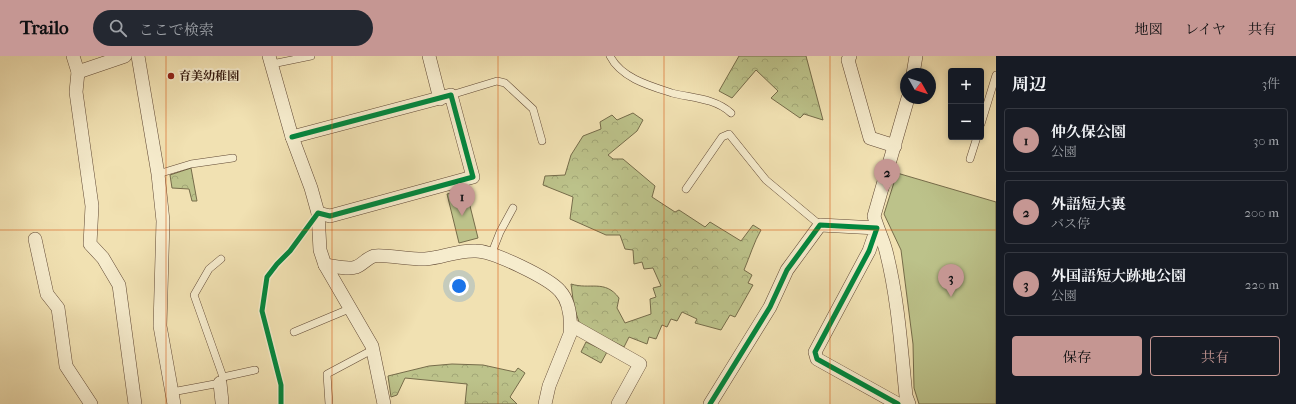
<!DOCTYPE html>
<html lang="ja">
<head>
<meta charset="utf-8">
<style>
	:root { --surface:#171b24; --page:#242831; --text:#f1f3f6; --muted:#9ea1a6; --line:#363941; --accent:#c59692 }
	body { margin:0; font-family:"IM FELL French Canon","Noto Serif JP",serif; background:var(--page); color:var(--text) }
	.controls { position:absolute; right:12px; top:12px; display:grid; overflow:hidden; border-radius:4px; box-shadow:0 2px 6px #0003 }
	.controls button { width:36px; height:36px; display:grid; place-items:center; padding:0; border:0; border-bottom:1px solid var(--line); background:var(--surface); color:var(--text); font:20px sans-serif }
	.compass { position:absolute; left:900px; top:12px; width:36px; height:36px; border-radius:50%; background:var(--surface); box-shadow:0 2px 6px #0003; rotate:129deg }
	.you { position:absolute; left:459px; top:230px; width:14px; height:14px; margin:-10px; border:3px solid #fff; border-radius:50%; background:#1a73e8; box-shadow:0 0 0 6px #1a73e833 }
	.badge { display:grid; place-items:center; width:26px; height:26px; border-radius:50%; background:var(--accent); color:#111; font-size:13px; font-weight:700 }
	.pin { position:absolute; translate:-50% -33px; filter:drop-shadow(0 1px 2px #0008) }
	.pin::after { content:''; position:absolute; top:21px; width:14px; height:12px; background:inherit; clip-path:polygon(0 0,100% 0,50% 100%) }
	.list { margin:0; padding:0; list-style:none }
	h2 { display:flex; justify-content:space-between; align-items:center; height:52px; margin:0; padding:0 16px; font-size:17px }
	h2 small { font-size:13px; font-weight:400; color:var(--muted) }
	.list li { display:grid; grid-template-columns:26px 1fr auto; gap:12px; align-items:center; box-sizing:border-box; height:64px; margin:0 8px 8px; padding:0 8px; border:1px solid var(--line); border-radius:4px }
	.list b { display:block; font-size:15px; white-space:nowrap }
	.list p { margin:0; font-size:13px; white-space:nowrap; color:var(--muted) }
	.list em { font-size:13px; font-style:normal; color:var(--muted) }
	.actions { display:flex; gap:8px; padding:12px 16px }
	.actions a { flex:1; padding:9px 0; border:1px solid var(--accent); border-radius:4px; text-align:center; font-size:14px; color:var(--accent) }
	.actions .main { background:var(--accent); color:#111 }
	.icon { flex:none; width:22px; height:22px; fill:none; stroke:currentColor; stroke-width:2; stroke-linecap:round; stroke-linejoin:round }
	.map { position:relative; flex:none; width:996px; height:348px; overflow:hidden }
	header { display:flex; align-items:center; gap:24px; box-sizing:border-box; height:56px; padding:0 20px; background:var(--accent); color:#111 }
	header strong { font-size:19px }
	nav { display:flex; gap:22px; margin-inline-start:auto; font-size:14px }
	.search { width:280px; height:36px; background:var(--page); display:flex; align-items:center; gap:10px; box-sizing:border-box; padding:0 14px; border-radius:22px; color:var(--muted); font-size:15px }
	main { display:flex }
	aside { flex:1; background:var(--surface) }
	.map>svg:first-child { display:block }
	.forest { fill:url(#forest-crowns); stroke:#766c4a }
	.park { fill:#bcc28a; stroke:#766c4a }
	.lines { fill:none; stroke-linecap:round; stroke-linejoin:round }
	.lane-casing { stroke:#614935; stroke-width:8 }
	.street-casing { stroke:#614935; stroke-width:14 }
	.lane { stroke:#f6eccd; stroke-width:7 }
	.street { stroke:#f6eccd; stroke-width:13 }
	.cycleway-casing { stroke:#f6eccd; stroke-width:8 }
	.cycleway { stroke:#00873e; stroke-width:5 }
	.grid { fill:none; stroke:#d6520c; stroke-width:1; stroke-opacity:0.55 }
	.poi-dot { fill:#8f2418; stroke:#f6eccd; stroke-width:1.5 }
	.labels { text-anchor:middle; dominant-baseline:central; stroke-width:4; stroke-linejoin:round; paint-order:stroke }
	.poi-label { font-size:12px; font-weight:bold; fill:#31160b; stroke:#f6eccd; text-anchor:start }
</style>
</head>
<body>
<header>
<strong>Trailo</strong>
<div class="search"><svg class="icon" aria-label="search" viewBox="0 0 24 24"><circle cx="10" cy="10" r="6"/><path d="M15 15l6 6"/></svg>ここで検索</div>
<nav><a>地図</a><a>レイヤ</a><a>共有</a></nav>
</header>
<main>
<div class="map">
<svg width="996" height="348" viewBox="0 0 996 348">
	<defs>
		<pattern id="forest-crowns" width="20" height="18" patternUnits="userSpaceOnUse"><rect width="20" height="18" fill="#bcc28a"/><path d="M2 6a3 3 0 1 1 6 0M12 15a3 3 0 1 1 6 0" fill="none" stroke="#a2a676"/></pattern>
	</defs>
	<rect width="100%" height="100%" fill="#f1e1b2"/>
	<filter id="stains"><feTurbulence type="fractalNoise" baseFrequency=".005" numOctaves="4"/><feColorMatrix values="0 0 0 0 .2 0 0 0 0 .09 0 0 0 0 .02 0 0 0 .5 -.17"/></filter>
	<radialGradient id="worn" r=".72"><stop offset=".6" stop-color="#630" stop-opacity="0"/><stop offset="1" stop-color="#630" stop-opacity=".3"/></radialGradient>
	<!-- forest -->
	<g class="forest">
		<polygon points="739,0 806,0 823,64 804,58 800,62 771,42 778,35 756,14 732,42 719,35"/>
		<path d="M633 57 643 64 637 75 608 99 613 103H623L655 130 652 141 675 156 679 154 705 171 710 166 741 185 753 169 761 174C754 186 750 200 744 214L752 219 748 227 753 229 735 261 730 259 721 274 695 267 697 263 682 256 677 265 671 263 667 271 662 269 656 283 649 281 647 288 629 281 624 291 580 269 574 251 571 228C590 234 605 223 619 242L617 252 625 267 651 258 650 243 656 241 653 232 661 230 653 212 644 213 642 206 634 208 633 194 625 193 620 179H606L570 163 573 141 543 129 545 120 565 119 571 99 583 80 601 73 600 66 612 59 617 64Z"/>
		<polygon points="191,112 197,145 192,145 189,133 172,132 170,119"/>
		<polygon points="586,286 607,296 601,307 581,296"/>
		<polygon points="452,308 483,309 515,316 518,312 525,317 510,341 517,348 465,348 467,328 405,322 397,339 391,341 388,320 429,310"/>
	</g>
	<!-- park -->
	<g class="park">
		<polygon points="897,117 996,146 996,348 919,348 914,332 913,288 901,194 884,158"/>
		<polygon points="466,134 478,182 459,187 447,138"/>
	</g>
	<g class="lines">
		<defs>
			<g id="lane">
				<path d="M610 0C621 22 650 30 672 37 691 42 715 42 731 57"/>
				<polyline points="272,8 311,0"/>
				<polyline points="451,39 497,25 505,27 533,53 542,85"/>
				<polyline points="981,68 996,19"/>
				<polyline points="970,103 977,81"/>
				<polyline points="158,118 191,108 233,102"/>
				<polyline points="686,133 722,81 729,78 766,124 820,169"/>
				<polyline points="491,199 500,176 513,152"/>
				<polyline points="294,276 349,253"/>
				<polyline points="223,321 255,314"/>
				<polyline points="172,336 220,327 223,321 194,239 209,213 221,203"/>
				<polyline points="329,348 327,318 372,294"/>
			</g>
			<g id="street">
				<polyline points="73,0 78,16 76,36 92,150 90,188 103,202 119,229 135,348"/>
				<polyline points="138,0 158,118 163,165 160,270 174,348"/>
				<polyline points="269,0 292,81 311,132 318,157 320,194 325,209 372,290 384,348"/>
				<polyline points="429,0 440,43"/>
				<polyline points="850,0 848,4 870,82 895,90"/>
				<polyline points="78,16 125,0"/>
				<polyline points="913,18 916,0"/>
				<path d="M908 42 874 160C877 172 883 183 886 195 898 242 901 291 906 340L909 348"/>
				<polyline points="292,81 451,39 473,121 330,160 318,157"/>
				<polyline points="35,183 47,238 58,252 66,310 91,348"/>
				<path d="M325 209C334 210 348 214 356 211 362 209 367 202 374 200 383 198 413 204 425 203 443 202 456 194 476 195 493 195 549 222 560 235 570 246 571 265 570 278L549 330 545 348"/>
				<polyline points="571,269 640,308 618,348"/>
				<polyline points="220,327 222,346"/>
				<polyline points="710,348 770,251 787,214 820,169 877,172 869,195 815,296 817,303 898,348"/>
			</g>
		</defs>
		<!-- lane casing -->
		<use href="#lane" class="lane-casing"/>
		<!-- street casing -->
		<use href="#street" class="street-casing"/>
		<!-- lane -->
		<use href="#lane" class="lane"/>
		<!-- street -->
		<use href="#street" class="street"/>
		<defs>
			<g id="cycleway">
				<polyline points="281,348 281,329 262,255 267,221 277,208 290,195 318,157 330,160 473,121 451,39 292,81"/>
				<polyline points="710,348 770,251 787,214 820,169 877,172 869,195 815,296 817,303 898,348"/>
			</g>
		</defs>
		<!-- cycleway casing -->
		<use href="#cycleway" class="cycleway-casing"/>
		<!-- cycleway -->
		<use href="#cycleway" class="cycleway"/>
	</g>
	<!-- grid -->
	<path class="grid" d="M166 0V348M332 0V348M498 0V348M664 0V348M830 0V348M0 174H996"/>
	<!-- markers -->
	<circle class="poi-dot" cx="171" cy="20" r="4"/>
	<g class="labels">
		<!-- poi labels -->
		<g class="poi-label">
			<text x="179" y="20">育美幼稚園</text>
		</g>
	</g>
	<rect width="100%" height="100%" filter="url(#stains)"/>
	<rect width="100%" height="100%" fill="url(#worn)"/>
</svg>
<div class="controls">
<button>+</button>
<button>−</button>
</div>
<svg class="compass" viewBox="-18 -18 36 36"><path d="M0-13l5 13h-10z" fill="#e53935"/><path d="M0 13l5-13h-10z" fill="#9ea1a6"/></svg>
<div class="you"></div>
<div class="pin badge" style="left:462px;top:160px">1</div>
<div class="pin badge" style="left:887px;top:136px">2</div>
<div class="pin badge" style="left:951px;top:241px">3</div>
</div>
<aside>
<h2>周辺<small>3件</small></h2>
<ul class="list">
<li><span class="badge">1</span><div><b>仲久保公園</b><p>公園</p></div><em>30 m</em></li>
<li><span class="badge">2</span><div><b>外語短大裏</b><p>バス停</p></div><em>200 m</em></li>
<li><span class="badge">3</span><div><b>外国語短大跡地公園</b><p>公園</p></div><em>220 m</em></li>
</ul>
<div class="actions"><a class="main">保存</a><a>共有</a></div>
</aside>
</main>
</body>
</html>
